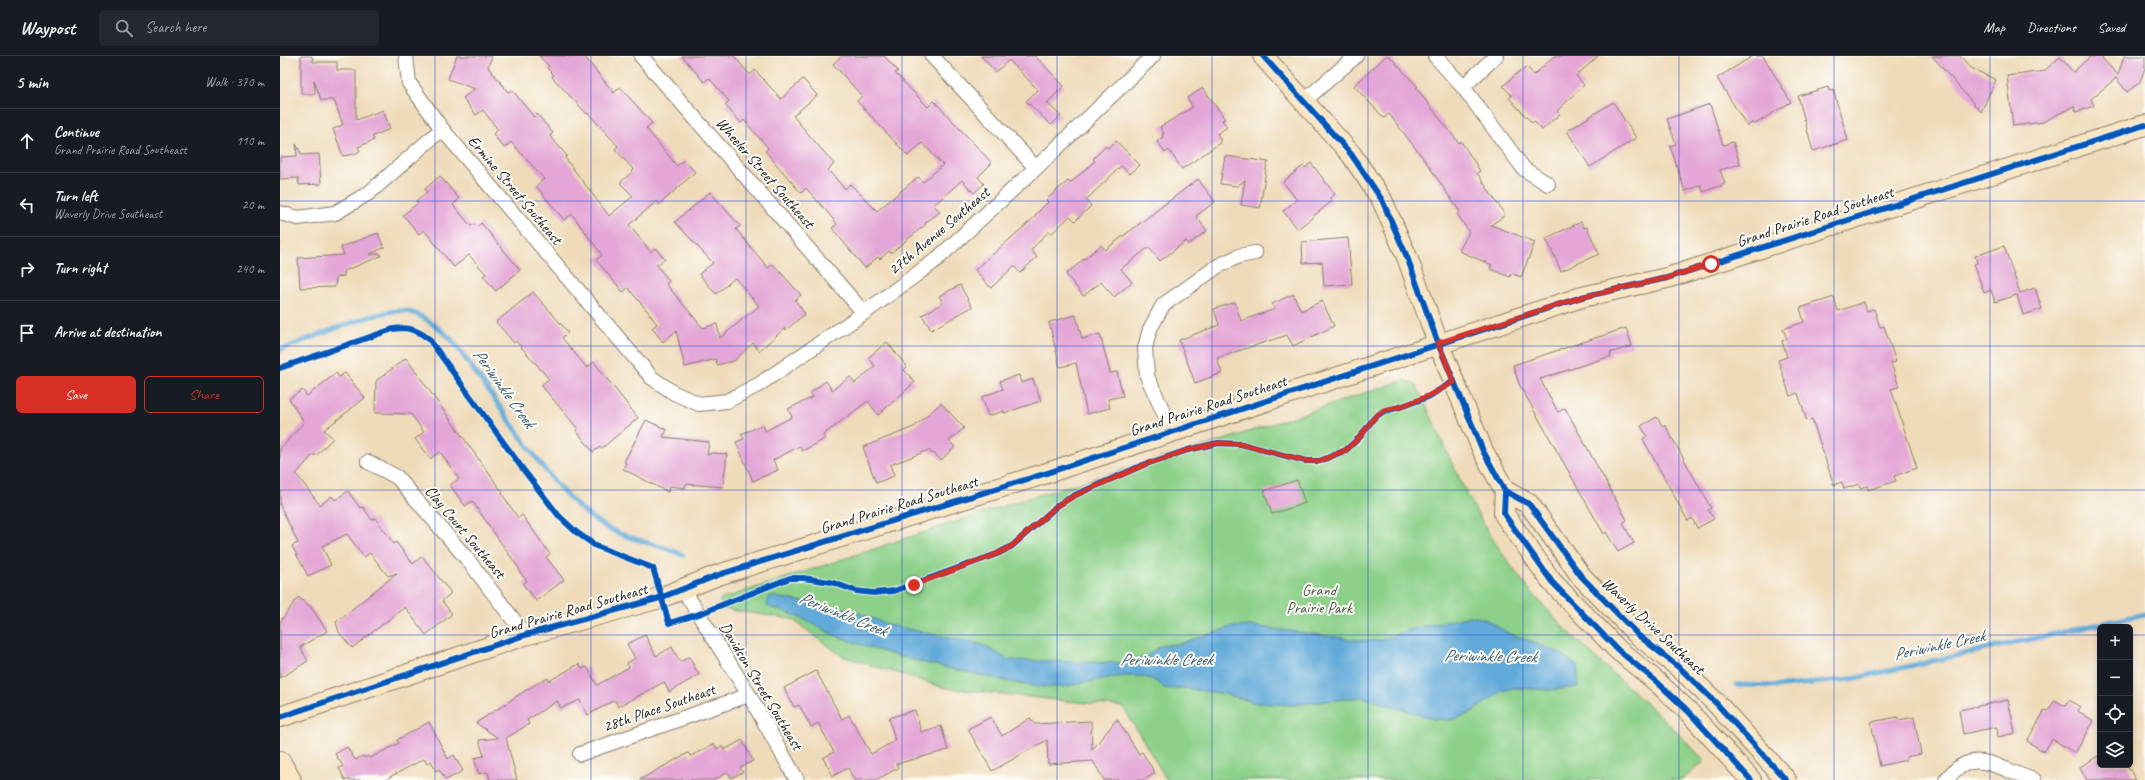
<!DOCTYPE html>
<html lang="en">
<head>
<meta charset="utf-8">
<style>
	:root { --surface:#171b24; --page:#242831; --text:#f1f3f6; --muted:#9ea1a6; --line:#363941; --accent:#d93025 }
	body { margin:0; font-family:Caveat,sans-serif; background:var(--page); color:var(--text) }
	.controls { position:absolute; right:12px; bottom:12px; display:grid; overflow:hidden; border-radius:6px; box-shadow:0 2px 6px #0003 }
	.controls button { width:36px; height:36px; display:grid; place-items:center; padding:0; border:0; border-bottom:1px solid var(--line); background:var(--surface); color:var(--text); font:20px sans-serif }
	.stop { position:absolute; width:12px; height:12px; margin:-9px; border:3px solid #d93025; border-radius:50%; background:#fff }
	.stop.end { background:#d93025; border-color:#fff; box-shadow:0 1px 4px #0008 }
	.list { margin:0; padding:0; list-style:none }
	h2 { display:flex; justify-content:space-between; align-items:center; height:52px; margin:0; padding:0 16px; font-size:17px }
	h2 small { font-size:13px; font-weight:400; color:var(--muted) }
	.list li { display:grid; grid-template-columns:26px 1fr auto; gap:12px; align-items:center; box-sizing:border-box; height:64px; padding:0 16px; border-top:1px solid var(--line) }
	.list b { display:block; font-size:15px; white-space:nowrap }
	.list p { margin:0; font-size:13px; white-space:nowrap; color:var(--muted) }
	.list em { font-size:13px; font-style:normal; color:var(--muted) }
	.actions { display:flex; gap:8px; padding:12px 16px }
	.actions a { flex:1; padding:9px 0; border:1px solid var(--accent); border-radius:6px; text-align:center; font-size:14px; color:var(--accent) }
	.actions .main { background:var(--accent); color:#fff }
	.icon { flex:none; width:22px; height:22px; fill:none; stroke:currentColor; stroke-width:2; stroke-linecap:round; stroke-linejoin:round }
	.map { position:relative; flex:none; width:1865px; height:724px; overflow:hidden }
	header { display:flex; align-items:center; gap:24px; box-sizing:border-box; height:56px; padding:0 20px; background:var(--surface); border-bottom:1px solid var(--line) }
	header strong { font-size:19px }
	nav { display:flex; gap:22px; margin-inline-start:auto; font-size:14px }
	.search { width:280px; height:36px; background:var(--page); display:flex; align-items:center; gap:10px; box-sizing:border-box; padding:0 14px; border-radius:6px; color:var(--muted); font-size:15px }
	main { display:flex }
	aside { flex:1; background:var(--surface) }
	.map>svg:first-child { display:block }
	.green { fill:#8cd089; stroke:#547652 }
	.water { fill:#62aad9; stroke:#3f637a }
	.lines { fill:none; stroke-linecap:round; stroke-linejoin:round }
	.stream { stroke:#62aad9; stroke-width:5 }
	.building { fill:#e4a6d6 }
	.street-casing { stroke:#867c6b; stroke-width:16 }
	.secondary-casing { stroke:#867c6b; stroke-width:22 }
	.street { stroke:#fff; stroke-width:14 }
	.secondary { stroke:#fbe6c4; stroke-width:20 }
	.cycleway-casing { stroke:#fdfcf7; stroke-width:8 }
	.cycleway { stroke:#0057b8; stroke-width:6 }
	.route { stroke:#d93025; stroke-width:5 }
	.grid { fill:none; stroke:#1d4ed8; stroke-width:1; stroke-opacity:0.55 }
	.labels { text-anchor:middle; dominant-baseline:central; stroke-width:4; stroke-linejoin:round; paint-order:stroke }
	.street-label { font-size:16px; fill:#1c1c1c; stroke:#fdfcf7 }
	.park-label { font-size:16px; fill:#435b42; stroke:#fdfcf7 }
	.water-label { font-size:17px; font-style:italic; fill:#3c5c71; stroke:#fdfcf7 }
</style>
</head>
<body>
<header>
<strong>Waypost</strong>
<div class="search"><svg class="icon" aria-label="search" viewBox="0 0 24 24"><circle cx="10" cy="10" r="6"/><path d="M15 15l6 6"/></svg>Search here</div>
<nav><a>Map</a><a>Directions</a><a>Saved</a></nav>
</header>
<main>
<aside>
<h2>5 min<small>Walk · 370 m</small></h2>
<ul class="list">
<li><svg class="icon" aria-label="ahead" viewBox="0 0 24 24"><path d="M12 20V5M6 11l6-6 6 6"/></svg><div><b>Continue</b><p>Grand Prairie Road Southeast</p></div><em>110 m</em></li>
<li><svg class="icon" aria-label="left" viewBox="0 0 24 24"><path d="M17 20v-9H6M10 6l-5 5 5 5"/></svg><div><b>Turn left</b><p>Waverly Drive Southeast</p></div><em>20 m</em></li>
<li><svg class="icon" aria-label="right" viewBox="0 0 24 24"><path d="M7 20v-9h11M14 6l5 5-5 5"/></svg><div><b>Turn right</b></div><em>240 m</em></li>
<li><svg class="icon" aria-label="arrive" viewBox="0 0 24 24"><path d="M6 21V4h12l-3 4 3 4H6"/></svg><div><b>Arrive at destination</b></div></li>
</ul>
<div class="actions"><a class="main">Save</a><a>Share</a></div>
</aside>
<div class="map">
<svg width="1865" height="724" viewBox="0 0 1865 724">
	<rect width="100%" height="100%" fill="#fdfcf7"/>
	<filter id="ink" filterUnits="userSpaceOnUse"><feTurbulence type="fractalNoise" baseFrequency=".025" numOctaves="2"/><feDisplacementMap in="SourceGraphic" scale="8" xChannelSelector="R" yChannelSelector="G"/><feConvolveMatrix kernelMatrix="1 2 1 2 8 2 1 2 1" color-interpolation-filters="sRGB"/></filter>
	<filter id="wash" filterUnits="userSpaceOnUse"><feTurbulence type="fractalNoise" baseFrequency=".012" numOctaves="4" result="noise"/><feDisplacementMap in="SourceGraphic" scale="16" xChannelSelector="R" yChannelSelector="G"/><feGaussianBlur stdDeviation="0.9" result="paint"/><feColorMatrix in="noise" values="0 0 0 0 0 0 0 0 0 0 0 0 0 0 0 0 0 1.4 0 .05"/><feComposite in="paint" operator="in"/></filter>
	<g filter="url(#wash)">
		<rect width="100%" height="100%" fill="#efdbba"/>
		<!-- green -->
		<path class="green" d="M1124 324 1136 328C1153 362 1166 397 1183 430 1199 463 1221 498 1244 527 1298 594 1368 643 1425 705L1402 724H887L843 651 665 632 562 600 512 563 444 553 439 544 742 444 941 385Z"/>
		<!-- water -->
		<path class="water" d="M489 540 571 554 609 569 703 589 729 604 833 607 847 606 864 602 881 590 902 587 951 571 972 570 1085 585 1102 584 1132 573 1191 560 1205 563 1228 577 1280 597 1298 611V631L1269 634 1235 632 1222 635 1189 658 1171 664 1154 663 1082 641 1013 649 977 647 945 638 903 632 885 633C865 608 815 626 787 630 761 634 735 627 709 621 657 610 606 599 557 580 544 575 533 567 521 562 511 557 498 554 487 550Z"/>
		<g class="lines">
			<!-- stream -->
			<g class="stream">
				<path d="M0 294C28 284 99 252 126 255 141 257 161 274 172 284 193 313 214 342 234 371 260 407 287 449 326 471 350 485 378 487 403 499"/>
				<polyline points="1457,629 1504,630 1571,623 1865,558"/>
			</g>
		</g>
		<g id="blocks">
			<!-- building -->
			<g class="building">
				<polygon points="21,0 32,0 33,6 57,6 57,14 76,14 76,64 103,54 110,73 93,80 94,84 78,91 80,95 76,97 76,99 74,98 63,100 53,73 63,69 54,44 41,44 34,24 35,38 21,38"/>
				<polygon points="177,0 212,0 208,11 228,36 232,34 254,61 257,58 273,77 270,80 287,100 285,102 329,160 353,140 340,127 354,114 335,93 338,90 308,57 307,58 272,21 274,19 267,12 269,10 259,0 304,0 334,37 340,31 372,67 366,72 397,110 404,104 415,116 379,149 377,145 349,169 371,196 375,192 385,203 377,209 389,225 386,228 423,272 437,268 440,282 479,250 455,222 436,238 419,218 433,207 395,166 430,136 460,170 456,173 488,212 493,208 521,239 515,244 525,258 506,274 505,272 479,295 473,287 454,305 437,309 436,303 405,311 396,275 383,286 372,272 377,268 365,252 348,232 343,236 316,204 322,199 292,158 284,164 256,130 264,123 231,86 224,92 213,78 218,74 203,54 196,59 183,42 195,33 168,23"/>
				<polygon points="402,0 454,0 470,19 475,14 501,43 523,23 537,39 513,60 554,108 548,114 565,133 570,128 597,155 638,121 643,126 663,109 642,87 628,100 577,45 582,40 553,8 562,0 604,0 618,15 615,17 648,51 654,45 712,107 698,121 704,128 694,137 682,124 654,149 660,156 645,167 646,168 611,197 609,195 600,203 598,201 585,212 552,172 557,168 544,152 526,132 521,137 485,95 488,92 464,64 461,67 445,49 449,45 429,22 424,26"/>
				<polygon points="701,0 755,0 784,30 767,47 781,60 771,69 746,45 758,34 729,4 716,16"/>
				<polygon points="1106,0 1109,0 1138,31 1136,32 1179,87 1181,85 1200,115 1197,117 1225,159 1211,169 1255,186 1241,221 1231,217 1230,221 1210,213 1212,209 1179,195 1189,176 1177,158 1180,156 1146,106 1109,58 1104,62 1074,30"/>
				<polygon points="1274,0 1318,0 1296,20 1304,29 1277,55 1280,58 1262,74 1254,65 1252,67 1229,42 1232,40 1223,30 1241,14 1242,15 1247,11 1254,19"/>
				<polygon points="1473,0 1483,0 1511,46 1475,68 1473,66 1467,70 1437,22"/>
				<polygon points="1652,0 1680,0 1691,12 1716,24 1701,56"/>
				<polygon points="1811,0 1820,0 1838,19 1844,0 1865,0 1865,12 1860,26 1847,36 1836,22 1811,43 1814,50 1796,56 1794,50 1763,66 1733,70 1727,20 1764,15 1780,1 1793,16"/>
				<polygon points="1548,31 1549,35 1553,34 1568,84 1533,95 1518,40"/>
				<polygon points="923,32 945,63 942,64 947,71 937,78 940,82 940,87 902,113 889,94 885,97 877,85 883,81 882,79 884,78 880,71 913,51 907,42"/>
				<polygon points="1333,46 1356,82 1310,111 1287,75"/>
				<polygon points="1430,48 1443,89 1453,86 1460,108 1440,114 1445,128 1423,136 1421,129 1405,135 1390,90 1396,88 1387,63"/>
				<polygon points="836,85 860,109 850,118 841,110 806,144 811,150 795,165 790,160 771,178 769,175 751,194 757,201 740,217 734,210 711,232 695,214 756,160 755,159 768,146 766,144 777,134 788,125 790,127 815,105 813,103 826,90 828,92"/>
				<polygon points="16,88 22,99 39,98 41,128 19,129 18,122 0,123 0,101 17,100"/>
				<polygon points="945,100 989,106 987,108 980,152 961,149 965,124 957,130 940,128"/>
				<polygon points="1031,107 1055,138 1050,142 1052,145 1018,173 1003,155 1017,144 1003,126 1023,110 1025,112"/>
				<polygon points="160,120 179,143 173,149 191,170 194,168 197,171 201,167 240,214 216,235 203,220 206,218 189,199 174,211 144,174 139,178 123,159 138,147 136,145 147,136 145,133"/>
				<polygon points="918,123 935,146 916,160 927,175 909,188 906,185 880,205 869,191 841,213 852,226 834,241 821,226 803,240 786,218 821,189 825,194"/>
				<polygon points="1301,166 1304,172 1307,171 1319,198 1281,215 1266,182"/>
				<polygon points="98,177 104,192 89,198 101,198 101,200 64,215 64,220 56,221 55,231 20,232 18,202 64,199 61,191"/>
				<polygon points="1068,182 1072,228 1044,230 1042,206 1023,207 1022,186"/>
				<polygon points="1724,190 1740,237 1755,232 1762,253 1743,259 1737,239 1715,246 1711,234 1704,237 1694,208 1697,207 1695,200"/>
				<polygon points="680,229 692,251 651,274 642,259 663,247 659,240"/>
				<polygon points="253,236 288,276 282,282 307,312 314,306 358,362 322,392 320,391 313,396 296,374 298,373 261,329 269,323 236,285 234,287 216,266"/>
				<polygon points="1013,238 1021,255 1042,245 1054,270 1013,290 1007,279 937,302 942,317 915,327 899,284 939,269 934,253 955,246 961,265 995,253 992,248"/>
				<polygon points="1554,241 1558,255 1584,246 1587,255 1594,253 1600,271 1604,270 1616,306 1611,307 1619,331 1611,333 1637,412 1614,420 1616,425 1588,434 1587,430 1580,432 1579,428 1564,433 1562,426 1554,429 1532,363 1527,365 1518,337 1510,340 1498,304 1507,301 1502,285 1507,283 1503,273 1524,266 1520,252"/>
				<polygon points="796,259 802,283 820,278 830,317 837,316 843,340 828,343 830,352 807,358 796,307 780,311 769,266"/>
				<polygon points="1346,272 1352,290 1330,297 1331,300 1260,323 1278,356 1285,352 1347,464 1343,467 1354,487 1338,496 1326,476 1324,478 1239,328 1233,309"/>
				<polygon points="607,286 627,311 624,314 635,326 598,359 588,345 543,379 545,383 522,395 520,390 493,404 498,414 473,425 456,386 464,383 461,378 483,369 485,375 512,361 508,353 533,341 530,337 546,325 552,334 570,321 575,327 595,310 588,302"/>
				<polygon points="126,302 223,437 222,438 238,462 242,459 270,498 266,501 284,524 256,545 243,528 247,525 239,515 240,514 192,445 185,450 170,429 179,423 160,396 150,403 135,383 144,376 131,358 95,357 96,325"/>
				<polygon points="56,317 59,321 65,317 85,342 44,374 53,382 37,399 33,399 16,418 40,449 52,440 55,444 68,435 80,452 83,451 92,464 95,462 114,488 116,486 133,508 142,500 171,537 162,545 172,558 146,579 125,551 72,592 59,576 56,566 117,517 108,520 90,497 84,501 67,478 42,490 51,509 28,520 12,490 18,487 0,449 0,393 24,366 9,343 22,334 27,340"/>
				<polygon points="739,319 741,327 753,323 761,345 724,357 724,355 708,360 702,341 723,333 720,325"/>
				<polygon points="661,347 684,372 669,385 675,391 661,404 654,397 652,398 649,394 610,409 614,420 596,427 583,391 634,371"/>
				<polygon points="1377,361 1383,371 1385,369 1431,452 1428,454 1434,463 1417,472 1412,462 1408,465 1363,383 1367,380 1361,370"/>
				<polygon points="366,364 387,374 383,381 429,386 427,399 432,397 447,398 443,431 406,428 405,432 389,430 388,436 343,413 346,407 344,406"/>
				<polygon points="1017,424 1025,447 992,458 984,435"/>
				<polygon points="18,541 31,551 47,575 20,591 28,605 0,622 0,566"/>
				<polygon points="365,579 376,600 392,591 400,606 409,601 419,619 389,636 384,626 338,651 335,644 308,659 300,644 281,652 277,645 247,664 249,668 226,682 237,724 210,724 208,716 199,718 194,702 204,700 199,684 218,682 196,667 254,629 268,622 269,625 299,608 302,613 307,611 317,629 349,611 347,607 355,602 347,588"/>
				<polygon points="536,615 562,663 569,659 591,698 615,685 609,662 635,654 641,676 661,670 668,694 616,708 618,712 596,724 574,724 568,712 553,720 543,702 554,696 538,667 531,671 519,649 514,651 504,632"/>
				<polygon points="1728,644 1735,677 1718,681 1717,671 1683,678 1679,654"/>
				<polygon points="1775,644 1785,650 1789,644 1800,651 1798,655 1814,665 1795,697 1772,683 1764,696 1747,685 1765,654 1768,655"/>
				<polygon points="711,661 722,680 750,662 755,668 811,665 812,694 837,663 859,698 862,696 875,717 864,724 824,724 813,705 768,708 767,684 712,715 688,673"/>
				<polygon points="1618,661 1619,664 1634,661 1641,698 1626,701 1626,704 1600,710 1591,666"/>
				<polygon points="149,666 168,703 174,699 183,715 166,724 159,713 156,715 151,705 147,708 144,703 104,724 65,724 59,712 63,710 55,698 67,691 75,704 83,700 84,702 88,700 90,702 119,687 117,684"/>
				<polygon points="462,684 473,705 460,712 463,716 451,722 448,716 434,724 359,724 408,697 411,700 434,688 437,693 442,690 444,694"/>
				<polygon points="1820,699 1820,709 1847,709 1856,724 1807,724 1800,711"/>
			</g>
		</g>
	</g>
	<g filter="url(#ink)">
		<use href="#blocks" fill-opacity="0" stroke="#867c6b" stroke-width="1"/>
		<g class="lines">
			<defs>
				<g id="street">
					<polyline points="126,0 129,27 162,73 372,322 394,337 419,348 447,345 478,329 584,257 656,204 756,112 873,0"/>
					<polyline points="361,0 584,257"/>
					<polyline points="652,0 756,112"/>
					<polyline points="1155,0 1183,31 1244,113 1268,128"/>
					<polyline points="1183,31 1216,0"/>
					<polyline points="1024,45 1076,0"/>
					<polyline points="0,157 18,162 55,157 89,137 162,73"/>
					<polyline points="892,375 867,320 865,292 870,273 883,249 938,210 959,200 975,197"/>
					<polyline points="88,406 117,421 188,504 245,579"/>
					<polyline points="403,533 469,639 517,724"/>
					<polyline points="300,698 469,639"/>
					<path d="M1666 724C1694 688 1719 714 1754 724"/>
				</g>
				<g id="secondary">
					<polyline points="983,0 1071,98 1102,144 1127,201 1158,287 1203,395 1225,435 1249,448 1301,520 1358,579 1402,614 1436,647 1506,724"/>
					<polyline points="1225,435 1224,458 1272,526 1338,594 1377,626 1408,655 1471,724"/>
					<polyline points="0,661 245,579 380,542 438,519 767,417 1302,241 1387,222 1865,69"/>
					<polyline points="0,705 11,724"/>
				</g>
			</defs>
			<!-- street casing -->
			<use href="#street" class="street-casing"/>
			<!-- secondary casing -->
			<use href="#secondary" class="secondary-casing"/>
			<!-- street -->
			<use href="#street" class="street"/>
			<!-- secondary -->
			<use href="#secondary" class="secondary"/>
			<defs>
				<g id="cycleway">
					<polyline points="983,0 1071,98 1102,144 1127,201 1158,287 1203,395 1225,435 1249,448 1301,520 1358,579 1402,614 1436,647 1506,724"/>
					<path d="M0 312 113 273C128 271 136 273 149 283L242 412 279 460 296 476 316 490 373 512 389 567 419 558 510 522H523L551 526 576 535 593 537 614 535 717 498 732 490 777 450 793 440 863 409 908 394 938 387 961 388 1026 405H1040L1066 394 1080 381 1094 362 1104 355 1120 351 1148 341 1174 325"/>
					<polyline points="1225,435 1224,458 1272,526 1338,594 1377,626 1408,655 1471,724"/>
					<polyline points="0,661 245,579 380,542 438,519 767,417 1302,241 1387,222 1865,69"/>
				</g>
			</defs>
			<!-- cycleway casing -->
			<use href="#cycleway" class="cycleway-casing"/>
			<!-- cycleway -->
			<use href="#cycleway" class="cycleway"/>
		</g>
	</g>
	<g class="lines" filter="url(#ink)">
		<!-- route -->
		<polyline class="route" points="634,529 717,498 732,490 777,450 794,440 864,409 908,394 938,387 961,388 1026,405 1040,405 1066,394 1080,381 1094,362 1104,354 1120,351 1148,340 1174,326 1158,287 1302,241 1387,222 1431,208"/>
	</g>
	<!-- grid -->
	<path class="grid" d="M155 0V724M311 0V724M466 0V724M622 0V724M777 0V724M932 0V724M1088 0V724M1243 0V724M1399 0V724M1554 0V724M1710 0V724M0 145H1865M0 290H1865M0 434H1865M0 579H1820M1850 579H1865"/>
	<g class="labels">
		<!-- street labels -->
		<g class="street-label">
			<text transform="translate(485 117) rotate(49)">Wheeler Street Southeast</text>
			<text transform="translate(235 134) rotate(50)">Ermine Street Southeast</text>
			<text transform="translate(1535 161) rotate(-18)">Grand Prairie Road Southeast</text>
			<text transform="translate(659 175) rotate(-40)">27th Avenue Southeast</text>
			<text transform="translate(928 350) rotate(-18)">Grand Prairie Road Southeast</text>
			<text transform="translate(619 449) rotate(-17)">Grand Prairie Road Southeast</text>
			<text transform="translate(185 476) rotate(50)">Clay Court Southeast</text>
			<text transform="translate(288 555) rotate(-16)">Grand Prairie Road Southeast</text>
			<text transform="translate(1373 570) rotate(43)">Waverly Drive Southeast</text>
			<text transform="translate(481 630) rotate(59)">Davidson Street Southeast</text>
			<text transform="translate(379 652) rotate(-19)">28th Place Southeast</text>
		</g>
		<!-- park labels -->
		<g class="park-label">
			<text x="1039" y="534">Grand<tspan x="1039" dy="18">Prairie Park</tspan></text>
		</g>
		<!-- water labels -->
		<g class="water-label">
			<text transform="translate(224 332) rotate(54)">Periwinkle Creek</text>
			<text transform="translate(563 558) rotate(22)">Periwinkle Creek</text>
			<text transform="translate(1659 589) rotate(-12)">Periwinkle Creek</text>
			<text transform="translate(1210 600) rotate(1)">Periwinkle Creek</text>
			<text x="886" y="603">Periwinkle Creek</text>
		</g>
	</g>
</svg>
<div class="controls">
<button>+</button>
<button>−</button>
<button><svg class="icon" aria-label="locate" viewBox="0 0 24 24"><circle cx="12" cy="12" r="6"/><path d="M12 2v4M12 18v4M2 12h4M18 12h4"/></svg></button>
<button><svg class="icon" aria-label="layers" viewBox="0 0 24 24"><path d="M12 4l9 5-9 5-9-5zM3 14l9 5 9-5"/></svg></button>
</div>
<div class="stop" style="left:1431px;top:208px"></div>
<div class="stop end" style="left:634px;top:529px"></div>
</div>
</main>
</body>
</html>
